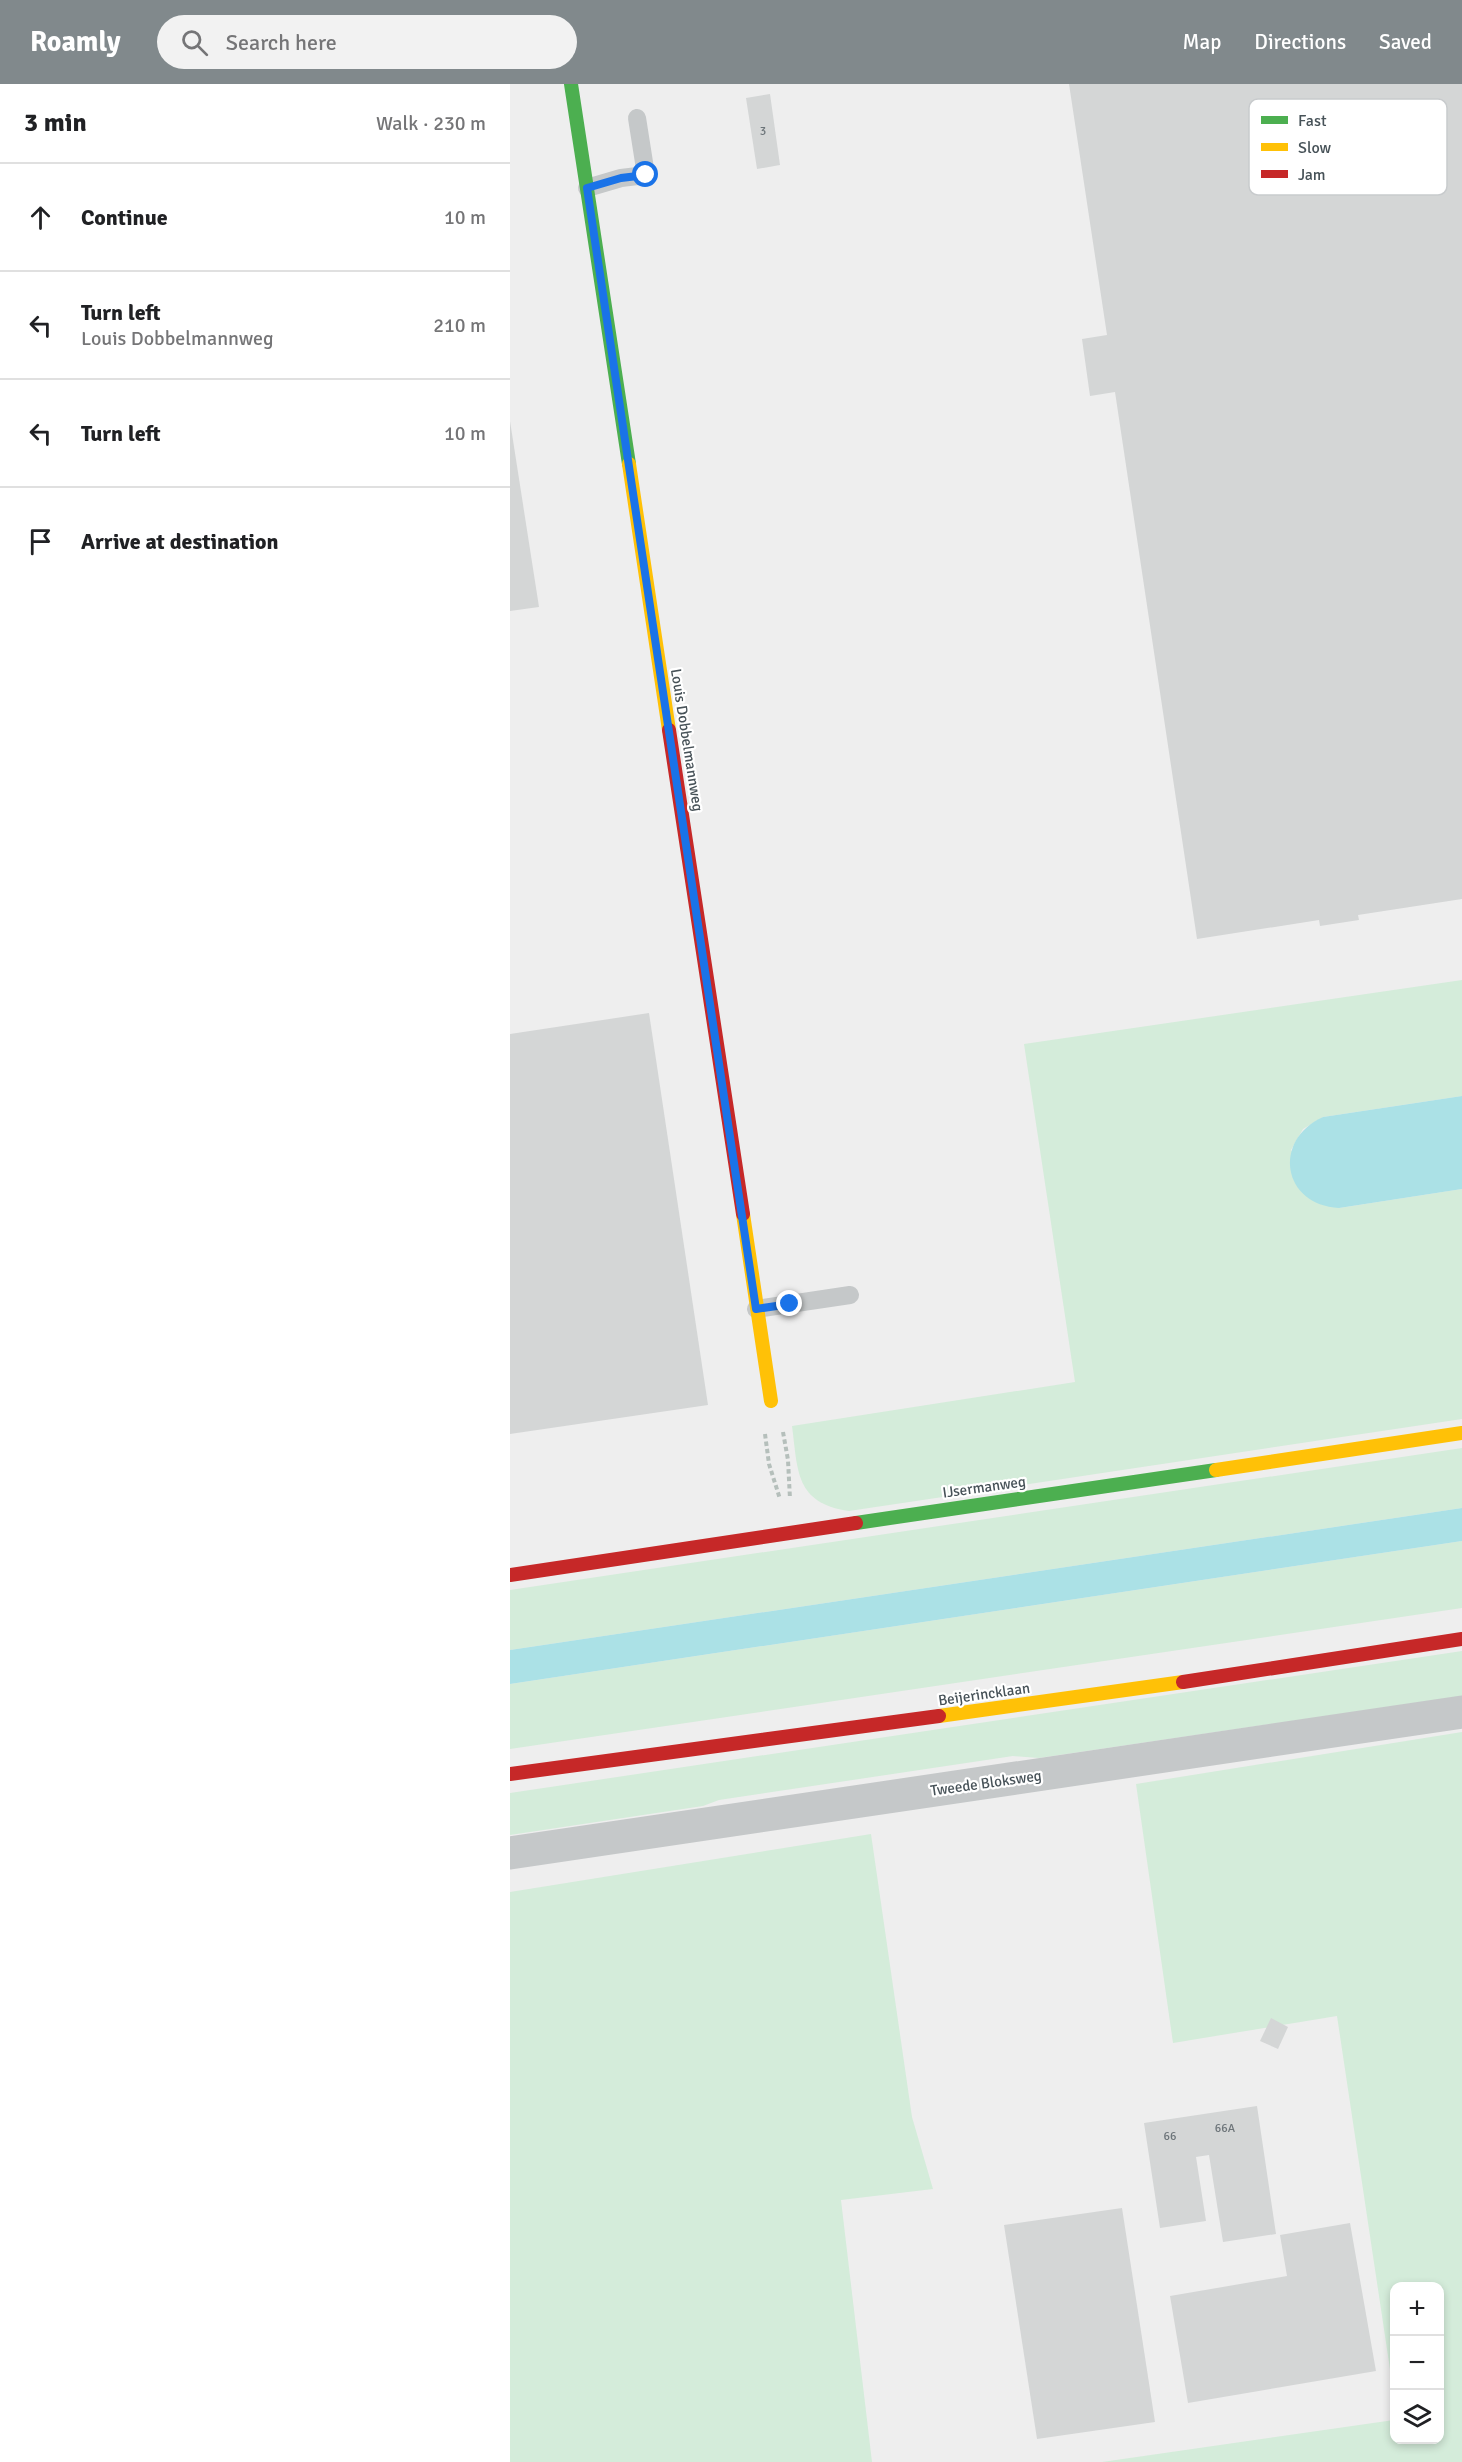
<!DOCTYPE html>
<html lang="en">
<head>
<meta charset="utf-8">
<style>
	:root { --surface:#fff; --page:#f2f2f2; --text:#202124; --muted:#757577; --line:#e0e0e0; --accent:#81898c }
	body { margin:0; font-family:Signika,sans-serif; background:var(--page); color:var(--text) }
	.controls { position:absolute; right:18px; bottom:18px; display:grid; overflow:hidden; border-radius:12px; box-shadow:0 3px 9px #0003 }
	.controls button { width:54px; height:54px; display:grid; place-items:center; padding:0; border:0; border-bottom:2px solid var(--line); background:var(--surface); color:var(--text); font:30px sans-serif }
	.stop { position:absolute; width:18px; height:18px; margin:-14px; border:4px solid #1a73e8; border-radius:50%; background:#fff }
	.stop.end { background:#1a73e8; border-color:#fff; box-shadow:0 2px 6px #0008 }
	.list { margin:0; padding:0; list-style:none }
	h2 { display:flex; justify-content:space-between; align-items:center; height:78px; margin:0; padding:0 24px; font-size:26px }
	h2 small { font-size:20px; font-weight:400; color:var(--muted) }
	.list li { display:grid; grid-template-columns:39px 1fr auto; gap:18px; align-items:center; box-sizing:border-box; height:108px; padding:0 24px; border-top:2px solid var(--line) }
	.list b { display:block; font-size:22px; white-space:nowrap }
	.list p { margin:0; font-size:20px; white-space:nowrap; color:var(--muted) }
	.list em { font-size:20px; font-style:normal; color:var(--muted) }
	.icon { flex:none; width:33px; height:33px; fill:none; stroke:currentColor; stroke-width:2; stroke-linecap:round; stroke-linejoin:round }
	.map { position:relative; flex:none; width:952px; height:2378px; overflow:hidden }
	header { display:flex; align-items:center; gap:36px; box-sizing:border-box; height:84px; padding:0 30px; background:var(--accent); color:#fff }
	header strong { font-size:28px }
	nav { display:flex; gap:33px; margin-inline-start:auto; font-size:21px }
	.search { width:420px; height:54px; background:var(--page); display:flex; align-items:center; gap:15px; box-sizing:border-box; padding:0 21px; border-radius:33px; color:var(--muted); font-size:22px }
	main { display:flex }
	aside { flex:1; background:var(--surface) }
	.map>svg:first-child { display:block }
	.green { fill:#d4ecda }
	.water { fill:#abe1e6 }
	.building { fill:#d4d6d6 }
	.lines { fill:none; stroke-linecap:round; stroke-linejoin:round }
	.path { stroke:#b5bfbb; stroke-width:4; stroke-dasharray:4.5 3; stroke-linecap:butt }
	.lane { stroke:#c5c8c9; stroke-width:18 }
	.street { stroke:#c5c8c9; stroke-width:33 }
	.fast { stroke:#4caf50; stroke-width:14 }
	.slow { stroke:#ffc107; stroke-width:14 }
	.jam { stroke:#c62828; stroke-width:14 }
	.route { stroke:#1a73e8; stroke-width:8 }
	.labels { text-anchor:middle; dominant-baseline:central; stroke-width:4.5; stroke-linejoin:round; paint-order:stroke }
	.number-label { font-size:12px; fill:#6c7479 }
	.street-label { font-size:15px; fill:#475258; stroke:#fff }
	.key { fill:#fff; stroke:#c8cbcd; stroke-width:1.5 }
	.key-label { font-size:16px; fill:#475258 }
</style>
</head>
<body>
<header>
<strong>Roamly</strong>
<div class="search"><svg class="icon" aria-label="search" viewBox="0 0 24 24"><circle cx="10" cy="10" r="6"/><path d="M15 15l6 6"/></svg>Search here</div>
<nav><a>Map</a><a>Directions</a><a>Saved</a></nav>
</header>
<main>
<aside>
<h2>3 min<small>Walk · 230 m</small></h2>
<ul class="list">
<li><svg class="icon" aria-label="ahead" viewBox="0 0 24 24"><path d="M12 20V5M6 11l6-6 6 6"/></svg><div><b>Continue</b></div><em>10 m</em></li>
<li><svg class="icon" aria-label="left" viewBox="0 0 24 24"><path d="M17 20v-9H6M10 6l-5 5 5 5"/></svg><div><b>Turn left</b><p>Louis Dobbelmannweg</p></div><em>210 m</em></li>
<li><svg class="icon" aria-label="left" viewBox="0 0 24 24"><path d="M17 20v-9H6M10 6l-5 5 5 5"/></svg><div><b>Turn left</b></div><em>10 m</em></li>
<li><svg class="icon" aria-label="arrive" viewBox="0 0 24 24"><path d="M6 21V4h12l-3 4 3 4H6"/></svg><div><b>Arrive at destination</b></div></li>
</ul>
</aside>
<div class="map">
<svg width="952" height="2378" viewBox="0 0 952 2378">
	<rect width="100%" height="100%" fill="#eee"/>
	<!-- green -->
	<g class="green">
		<path d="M952 896V1012L813 1033 793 1045 781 1066 829 1124 952 1105V1335L339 1427C285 1419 288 1387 282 1342L565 1298 514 960Z"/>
		<polygon points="952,1364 952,1424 0,1566 0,1506"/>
		<polygon points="952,1457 952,1524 0,1665 0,1600"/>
		<polygon points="952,1567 952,1612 529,1674 503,1672 209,1716 193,1722 0,1751 0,1709"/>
		<polygon points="952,1648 952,2378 592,2378 884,2336 884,2356 930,2356 930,2202 884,2202 884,2312 827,1932 663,1959 626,1700"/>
		<polygon points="361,1750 402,2033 423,2105 331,2116 362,2378 0,2378 0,1808"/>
	</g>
	<!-- water -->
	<g class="water">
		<path d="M952 1012V1105L829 1124C772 1121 762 1056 813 1033Z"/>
		<polygon points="952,1424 952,1457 0,1600 0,1566"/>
	</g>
	<!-- building -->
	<g class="building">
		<polygon points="559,0 952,0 952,815 848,831 849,836 810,842 809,836 687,855 605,308 580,312 572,255 597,251"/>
		<polygon points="260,10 270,81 247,85 236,14"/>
		<polygon points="0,337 29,523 0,527"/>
		<polygon points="139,929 198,1321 0,1350 0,950"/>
		<polygon points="761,1934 778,1943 768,1965 750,1957"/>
		<polygon points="747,2022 766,2150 713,2158 699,2071 686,2073 696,2137 650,2144 634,2039"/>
		<polygon points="612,2124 645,2338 527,2355 494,2141"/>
		<polygon points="840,2139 866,2287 678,2319 660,2212 777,2192 770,2151"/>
	</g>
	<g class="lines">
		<!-- path -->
		<g class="path">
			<polyline points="273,1348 278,1376 280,1415"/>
			<polyline points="255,1350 259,1380 270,1415"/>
		</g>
		<!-- lane -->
		<g class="lane">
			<polyline points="77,104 111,94 136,91 127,34"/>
			<polyline points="246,1225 340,1211"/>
		</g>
		<!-- street -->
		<polyline class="street" points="0,1769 952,1628"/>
		<!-- fast -->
		<g class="fast">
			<polyline points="61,0 119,380"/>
			<polyline points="346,1439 706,1386"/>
		</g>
		<!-- slow -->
		<g class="slow">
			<polyline points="119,380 159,646"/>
			<polyline points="233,1130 261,1317"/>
			<polyline points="706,1386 952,1349"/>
			<polyline points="429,1632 673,1598"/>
		</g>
		<!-- jam -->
		<g class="jam">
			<polyline points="159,646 233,1130"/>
			<polyline points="0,1491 346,1439"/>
			<polyline points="673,1598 952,1555"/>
			<polyline points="0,1690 429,1632"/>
		</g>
	</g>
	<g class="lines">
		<!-- route -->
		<polyline class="route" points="136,91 111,94 77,104 246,1225 280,1220"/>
	</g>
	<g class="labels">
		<!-- number labels -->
		<g class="number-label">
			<text x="253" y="47">3</text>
			<text x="715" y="2044">66A</text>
			<text x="660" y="2052">66</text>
		</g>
		<!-- street labels -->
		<g class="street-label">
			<text transform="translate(177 656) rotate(81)">Louis Dobbelmannweg</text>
			<text transform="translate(474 1403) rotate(-8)">IJsermanweg</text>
			<text transform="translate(474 1610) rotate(-8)">Beijerincklaan</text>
			<text transform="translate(476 1699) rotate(-8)">Tweede Bloksweg</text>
		</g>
	</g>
	<!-- legend -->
	<rect x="739" y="15" width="198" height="96" rx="9" class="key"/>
	<rect x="751" y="32" width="27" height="8" fill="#4caf50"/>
	<rect x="751" y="59" width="27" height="8" fill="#ffc107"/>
	<rect x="751" y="86" width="27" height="8" fill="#c62828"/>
	<g class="key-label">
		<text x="788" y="42">Fast</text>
		<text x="788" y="69">Slow</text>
		<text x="788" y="96">Jam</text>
	</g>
</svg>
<div class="controls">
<button>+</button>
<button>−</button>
<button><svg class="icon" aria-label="layers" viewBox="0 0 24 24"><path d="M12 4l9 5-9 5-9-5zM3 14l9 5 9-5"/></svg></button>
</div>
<div class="stop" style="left:136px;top:91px"></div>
<div class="stop end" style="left:280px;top:1220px"></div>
</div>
</main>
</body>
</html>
